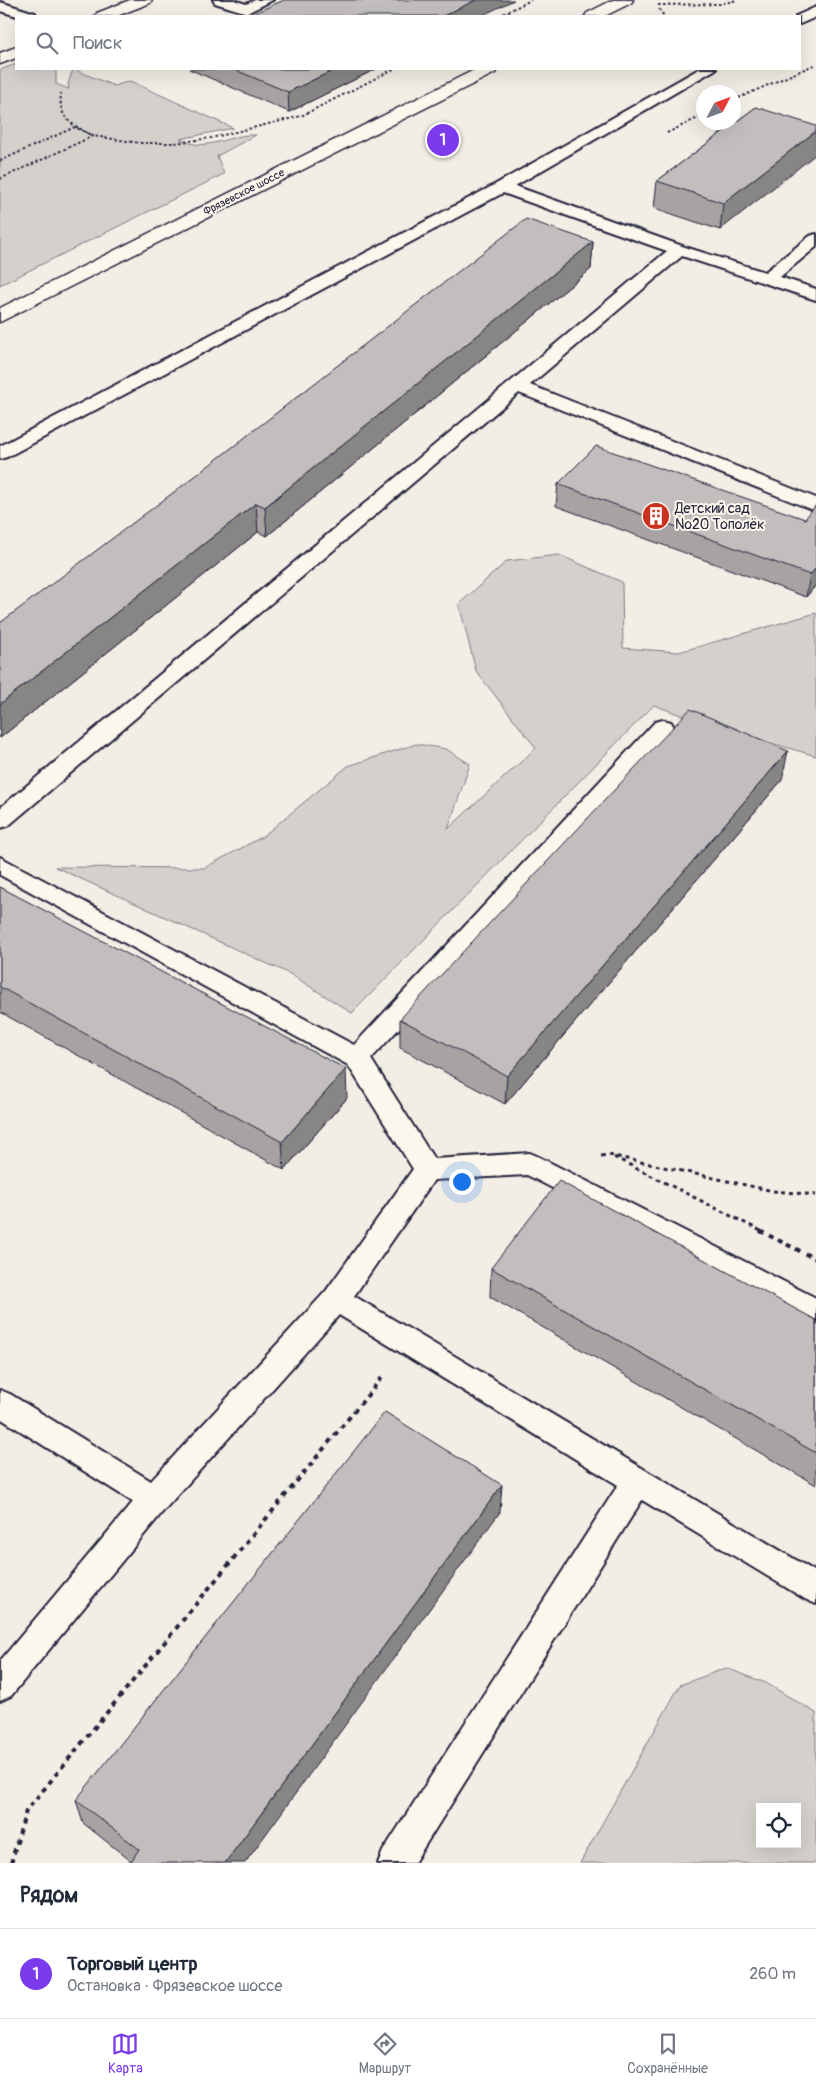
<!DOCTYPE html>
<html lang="ru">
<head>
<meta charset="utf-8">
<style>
	:root { --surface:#fff; --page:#f6f6f7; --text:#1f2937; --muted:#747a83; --line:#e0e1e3; --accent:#7c3aed }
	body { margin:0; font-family:Pangolin,sans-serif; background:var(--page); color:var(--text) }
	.controls { position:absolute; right:15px; bottom:15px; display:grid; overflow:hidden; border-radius:0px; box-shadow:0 5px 20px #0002 }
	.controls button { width:45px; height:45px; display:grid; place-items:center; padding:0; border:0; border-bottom:1px solid var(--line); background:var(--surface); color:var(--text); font:25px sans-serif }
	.compass { position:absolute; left:696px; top:85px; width:45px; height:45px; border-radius:50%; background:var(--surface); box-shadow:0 5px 20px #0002; rotate:49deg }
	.you { position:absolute; left:461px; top:1181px; width:18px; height:18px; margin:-12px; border:4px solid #fff; border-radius:50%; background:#1a73e8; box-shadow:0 0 0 8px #1a73e833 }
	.badge { display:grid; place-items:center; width:32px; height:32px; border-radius:50%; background:var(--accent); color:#fff; font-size:16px; font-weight:700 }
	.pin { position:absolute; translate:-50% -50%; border:2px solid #fff; box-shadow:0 1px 5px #0006 }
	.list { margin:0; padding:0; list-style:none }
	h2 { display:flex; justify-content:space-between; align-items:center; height:65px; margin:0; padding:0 20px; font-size:21px }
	h2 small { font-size:16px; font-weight:400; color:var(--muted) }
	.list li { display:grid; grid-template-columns:32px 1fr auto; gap:15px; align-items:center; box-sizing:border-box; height:90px; padding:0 20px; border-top:1px solid var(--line) }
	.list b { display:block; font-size:19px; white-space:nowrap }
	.list p { margin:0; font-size:16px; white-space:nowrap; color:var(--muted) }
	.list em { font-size:16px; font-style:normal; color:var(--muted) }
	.icon { flex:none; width:28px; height:28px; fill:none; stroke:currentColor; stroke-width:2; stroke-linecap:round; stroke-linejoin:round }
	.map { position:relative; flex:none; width:816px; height:1863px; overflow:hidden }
	.search { position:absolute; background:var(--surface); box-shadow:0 5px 20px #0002; left:15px; right:15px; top:15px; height:55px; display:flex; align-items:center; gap:12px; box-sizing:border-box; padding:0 18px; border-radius:0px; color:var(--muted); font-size:19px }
	.sheet { height:155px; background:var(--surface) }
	nav { display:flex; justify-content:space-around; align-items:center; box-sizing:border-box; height:70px; border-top:1px solid var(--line); background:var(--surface); font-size:14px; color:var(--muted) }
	nav a { display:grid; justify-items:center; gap:2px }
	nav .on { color:var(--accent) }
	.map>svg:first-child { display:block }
	.green { fill:#d4d1cc; stroke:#7b7a84; fill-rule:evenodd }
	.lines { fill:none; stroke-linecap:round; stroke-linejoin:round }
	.service-casing { stroke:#22223b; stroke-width:4 }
	.minor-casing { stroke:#22223b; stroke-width:3 }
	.trunk-casing { stroke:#22223b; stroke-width:3 }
	.path-far2 { stroke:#22223b; stroke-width:2; stroke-dasharray:2.5 2.5; stroke-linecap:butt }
	.path-far1 { stroke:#22223b; stroke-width:3; stroke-dasharray:4 4; stroke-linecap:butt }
	.path { stroke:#22223b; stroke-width:4; stroke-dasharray:5 5; stroke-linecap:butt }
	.service { fill:#fbf7ec; fill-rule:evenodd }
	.minor { fill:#fbf7ec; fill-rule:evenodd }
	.trunk { fill:#fbf7ec; fill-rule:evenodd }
	.wall { fill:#a7a3a3; stroke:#22223b }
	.shaded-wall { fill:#888585; stroke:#22223b }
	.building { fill:#c2bebe; stroke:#22223b }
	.labels { text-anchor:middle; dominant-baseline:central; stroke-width:4; stroke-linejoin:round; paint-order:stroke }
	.far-street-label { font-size:11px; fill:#22223b; stroke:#fbf7ec }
	.poi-label { font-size:14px; fill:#22223b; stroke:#fbf7ec; text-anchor:start }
</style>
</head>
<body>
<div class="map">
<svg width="816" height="1863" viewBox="0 0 816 1863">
	<rect width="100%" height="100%" fill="#f2eee5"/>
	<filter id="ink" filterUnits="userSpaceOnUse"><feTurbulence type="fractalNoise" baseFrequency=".02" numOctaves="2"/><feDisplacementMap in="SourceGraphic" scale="10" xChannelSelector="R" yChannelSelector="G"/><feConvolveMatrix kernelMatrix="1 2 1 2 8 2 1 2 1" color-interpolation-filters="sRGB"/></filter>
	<g filter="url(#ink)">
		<!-- green -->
		<g class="green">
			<path d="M16 64V69H56V84L69 89 68 84 73 69 114 86 130 81 233 128 180 139C207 154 229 133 256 135L217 156 224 174 0 285V70Z"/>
			<polygon points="559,555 622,582 623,648 679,652 816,613 816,756 702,723 654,705 352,1013 290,974 55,867 204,868 262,837 348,766 416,744 446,749 470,764 448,829 536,748 476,671 459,604 507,561"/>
			<path d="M726 1668 766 1683 816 1713V1863H580L680 1685ZM760 1807H797V1844H760Z"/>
		</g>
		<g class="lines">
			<defs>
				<g id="service">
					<polygon points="213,0 234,0 246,4 255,0 273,0 247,13 215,3"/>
					<polygon points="0,2 35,13 37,16 17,16 0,11"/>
					<polygon points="816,7 816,17 800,24 800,16 796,16"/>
					<polygon points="699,69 716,69 515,186 685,247 765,272 810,236 816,234 816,247 780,277 816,289 816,300 682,256 530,385 816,498 816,511 519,393 8,826 0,828 0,808 667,251 503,193 7,457 0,459 0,446 496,184"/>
					<polygon points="663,720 671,722 674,727 671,732 371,1059 434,1159 530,1153 539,1157 816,1298 816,1323 527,1175 434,1180 354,1296 816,1572 816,1604 805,1599 642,1500 414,1863 378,1863 383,1851 618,1485 339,1315 165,1509 11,1696 0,1701 0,1661 133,1502 0,1418 0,1390 10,1394 151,1481 326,1291 413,1169 348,1065 0,875 0,857 354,1045 655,722"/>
				</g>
				<g id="minor">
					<polygon points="130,0 152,0 150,3 117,16 95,16 97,13"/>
					<polygon points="16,47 16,58 0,64 0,53"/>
				</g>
				<g id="trunk">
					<polygon points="613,0 633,0 631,3 605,16 585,16 587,13"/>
					<polygon points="476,69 497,69 495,73 0,322 0,308"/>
				</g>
			</defs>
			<!-- service casing -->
			<use href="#service" class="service-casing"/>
			<!-- minor casing -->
			<use href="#minor" class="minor-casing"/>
			<!-- trunk casing -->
			<use href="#trunk" class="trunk-casing"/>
			<!-- path-far2 -->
			<g class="path-far2">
				<polyline points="658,5 720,4 737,0"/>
				<polyline points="659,9 664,16"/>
				<polyline points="499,16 531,0"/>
				<polyline points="734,100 816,64"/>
				<polyline points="667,133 704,115"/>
				<path d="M0 161 75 127 93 136C72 124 58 120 61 93"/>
				<polyline points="0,179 93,136 140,143 175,143 211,138 301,116 394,69"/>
			</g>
			<!-- path-far1 -->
			<g class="path-far1">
				<polyline points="601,1156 609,1155 773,1191 816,1195"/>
				<polyline points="614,1157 763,1232"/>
			</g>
			<!-- path -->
			<g class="path">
				<polyline points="760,1231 816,1259"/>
				<polyline points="11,1863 26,1811 385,1374"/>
			</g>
			<!-- service -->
			<use href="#service" class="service"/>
			<!-- minor -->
			<use href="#minor" class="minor"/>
			<!-- trunk -->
			<use href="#trunk" class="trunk"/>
		</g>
		<!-- wall -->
		<g class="wall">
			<polygon points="189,69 376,69 289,112"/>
			<polygon points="756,107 720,230 654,208 657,181"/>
			<polygon points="593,242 591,269 267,536 258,532 0,738 0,623"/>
			<polygon points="558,484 805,519 816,585 806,597 556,506"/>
			<polygon points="782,780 505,1104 400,1048 400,1019"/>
			<polygon points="0,887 347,1098 284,1170 0,1012"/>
			<polygon points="491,1268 816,1320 816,1485 490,1297"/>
			<polygon points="500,1512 131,1861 83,1823 76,1800"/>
		</g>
		<!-- shaded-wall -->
		<g class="shaded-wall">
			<polygon points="476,0 514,0 481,16 443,16"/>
			<polygon points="336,69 376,69 289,112 288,92"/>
			<polygon points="816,131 816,154 720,230 723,203"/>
			<polygon points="593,242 591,269 267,536 265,507"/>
			<polygon points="256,503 258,532 0,738 0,704"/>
			<polygon points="816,568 816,585 806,597 810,575"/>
			<polygon points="788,751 782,780 505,1104 507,1076"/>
			<polygon points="346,1069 347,1098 284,1170 282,1142"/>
			<polygon points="502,1485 500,1512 245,1863 225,1863"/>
		</g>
		<!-- building -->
		<g class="building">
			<polygon points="284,0 476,0 443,16 248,16"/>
			<polygon points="233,69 336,69 288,92"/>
			<polygon points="756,107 816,126 816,131 723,203 657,181"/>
			<polygon points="526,219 593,242 265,507 256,503 0,704 0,623 194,477"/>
			<polygon points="596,446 805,519 816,505 816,568 810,575 558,484"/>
			<polygon points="690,709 788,751 507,1076 400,1019"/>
			<polygon points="0,887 346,1069 282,1142 0,987"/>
			<polygon points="559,1181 816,1320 816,1453 491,1268"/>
			<polygon points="385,1412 502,1485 225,1863 130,1863 139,1849 76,1800"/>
		</g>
	</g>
	<!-- icons -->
	<defs>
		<symbol id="building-disc" viewBox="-11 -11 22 22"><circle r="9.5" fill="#c8321e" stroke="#fbf7ec"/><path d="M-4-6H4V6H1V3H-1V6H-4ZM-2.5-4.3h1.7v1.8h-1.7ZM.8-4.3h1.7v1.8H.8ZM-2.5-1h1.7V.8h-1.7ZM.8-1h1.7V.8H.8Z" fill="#fff"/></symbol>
	</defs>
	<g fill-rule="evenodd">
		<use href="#building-disc" x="640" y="500" width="32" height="32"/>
	</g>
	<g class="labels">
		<!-- far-street labels -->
		<g class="far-street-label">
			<text transform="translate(244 192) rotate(-27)">Фрязевское шоссе</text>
		</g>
		<!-- poi labels -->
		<g class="poi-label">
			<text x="675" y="508">Детский сад<tspan x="675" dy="16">№20 Тополёк</tspan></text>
		</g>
	</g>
</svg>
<div class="controls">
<button><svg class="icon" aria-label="locate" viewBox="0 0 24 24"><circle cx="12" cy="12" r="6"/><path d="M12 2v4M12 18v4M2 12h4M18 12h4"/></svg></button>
</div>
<svg class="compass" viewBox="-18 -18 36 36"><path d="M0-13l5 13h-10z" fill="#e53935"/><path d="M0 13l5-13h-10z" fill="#747a83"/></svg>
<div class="you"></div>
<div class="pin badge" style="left:443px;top:140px">1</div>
<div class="search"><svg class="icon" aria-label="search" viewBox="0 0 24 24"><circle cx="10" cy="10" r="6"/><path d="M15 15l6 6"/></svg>Поиск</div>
</div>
<section class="sheet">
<h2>Рядом<small></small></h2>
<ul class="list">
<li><span class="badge">1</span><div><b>Торговый центр</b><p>Остановка · Фрязевское шоссе</p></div><em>260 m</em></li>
</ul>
</section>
<nav>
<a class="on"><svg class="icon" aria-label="map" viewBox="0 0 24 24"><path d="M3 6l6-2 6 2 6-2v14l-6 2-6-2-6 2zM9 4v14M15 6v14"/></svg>Карта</a>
<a><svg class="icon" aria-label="directions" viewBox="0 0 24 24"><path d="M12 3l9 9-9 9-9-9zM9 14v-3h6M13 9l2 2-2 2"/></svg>Маршрут</a>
<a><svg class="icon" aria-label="saved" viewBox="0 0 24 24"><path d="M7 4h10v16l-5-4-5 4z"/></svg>Сохранённые</a>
</nav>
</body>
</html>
